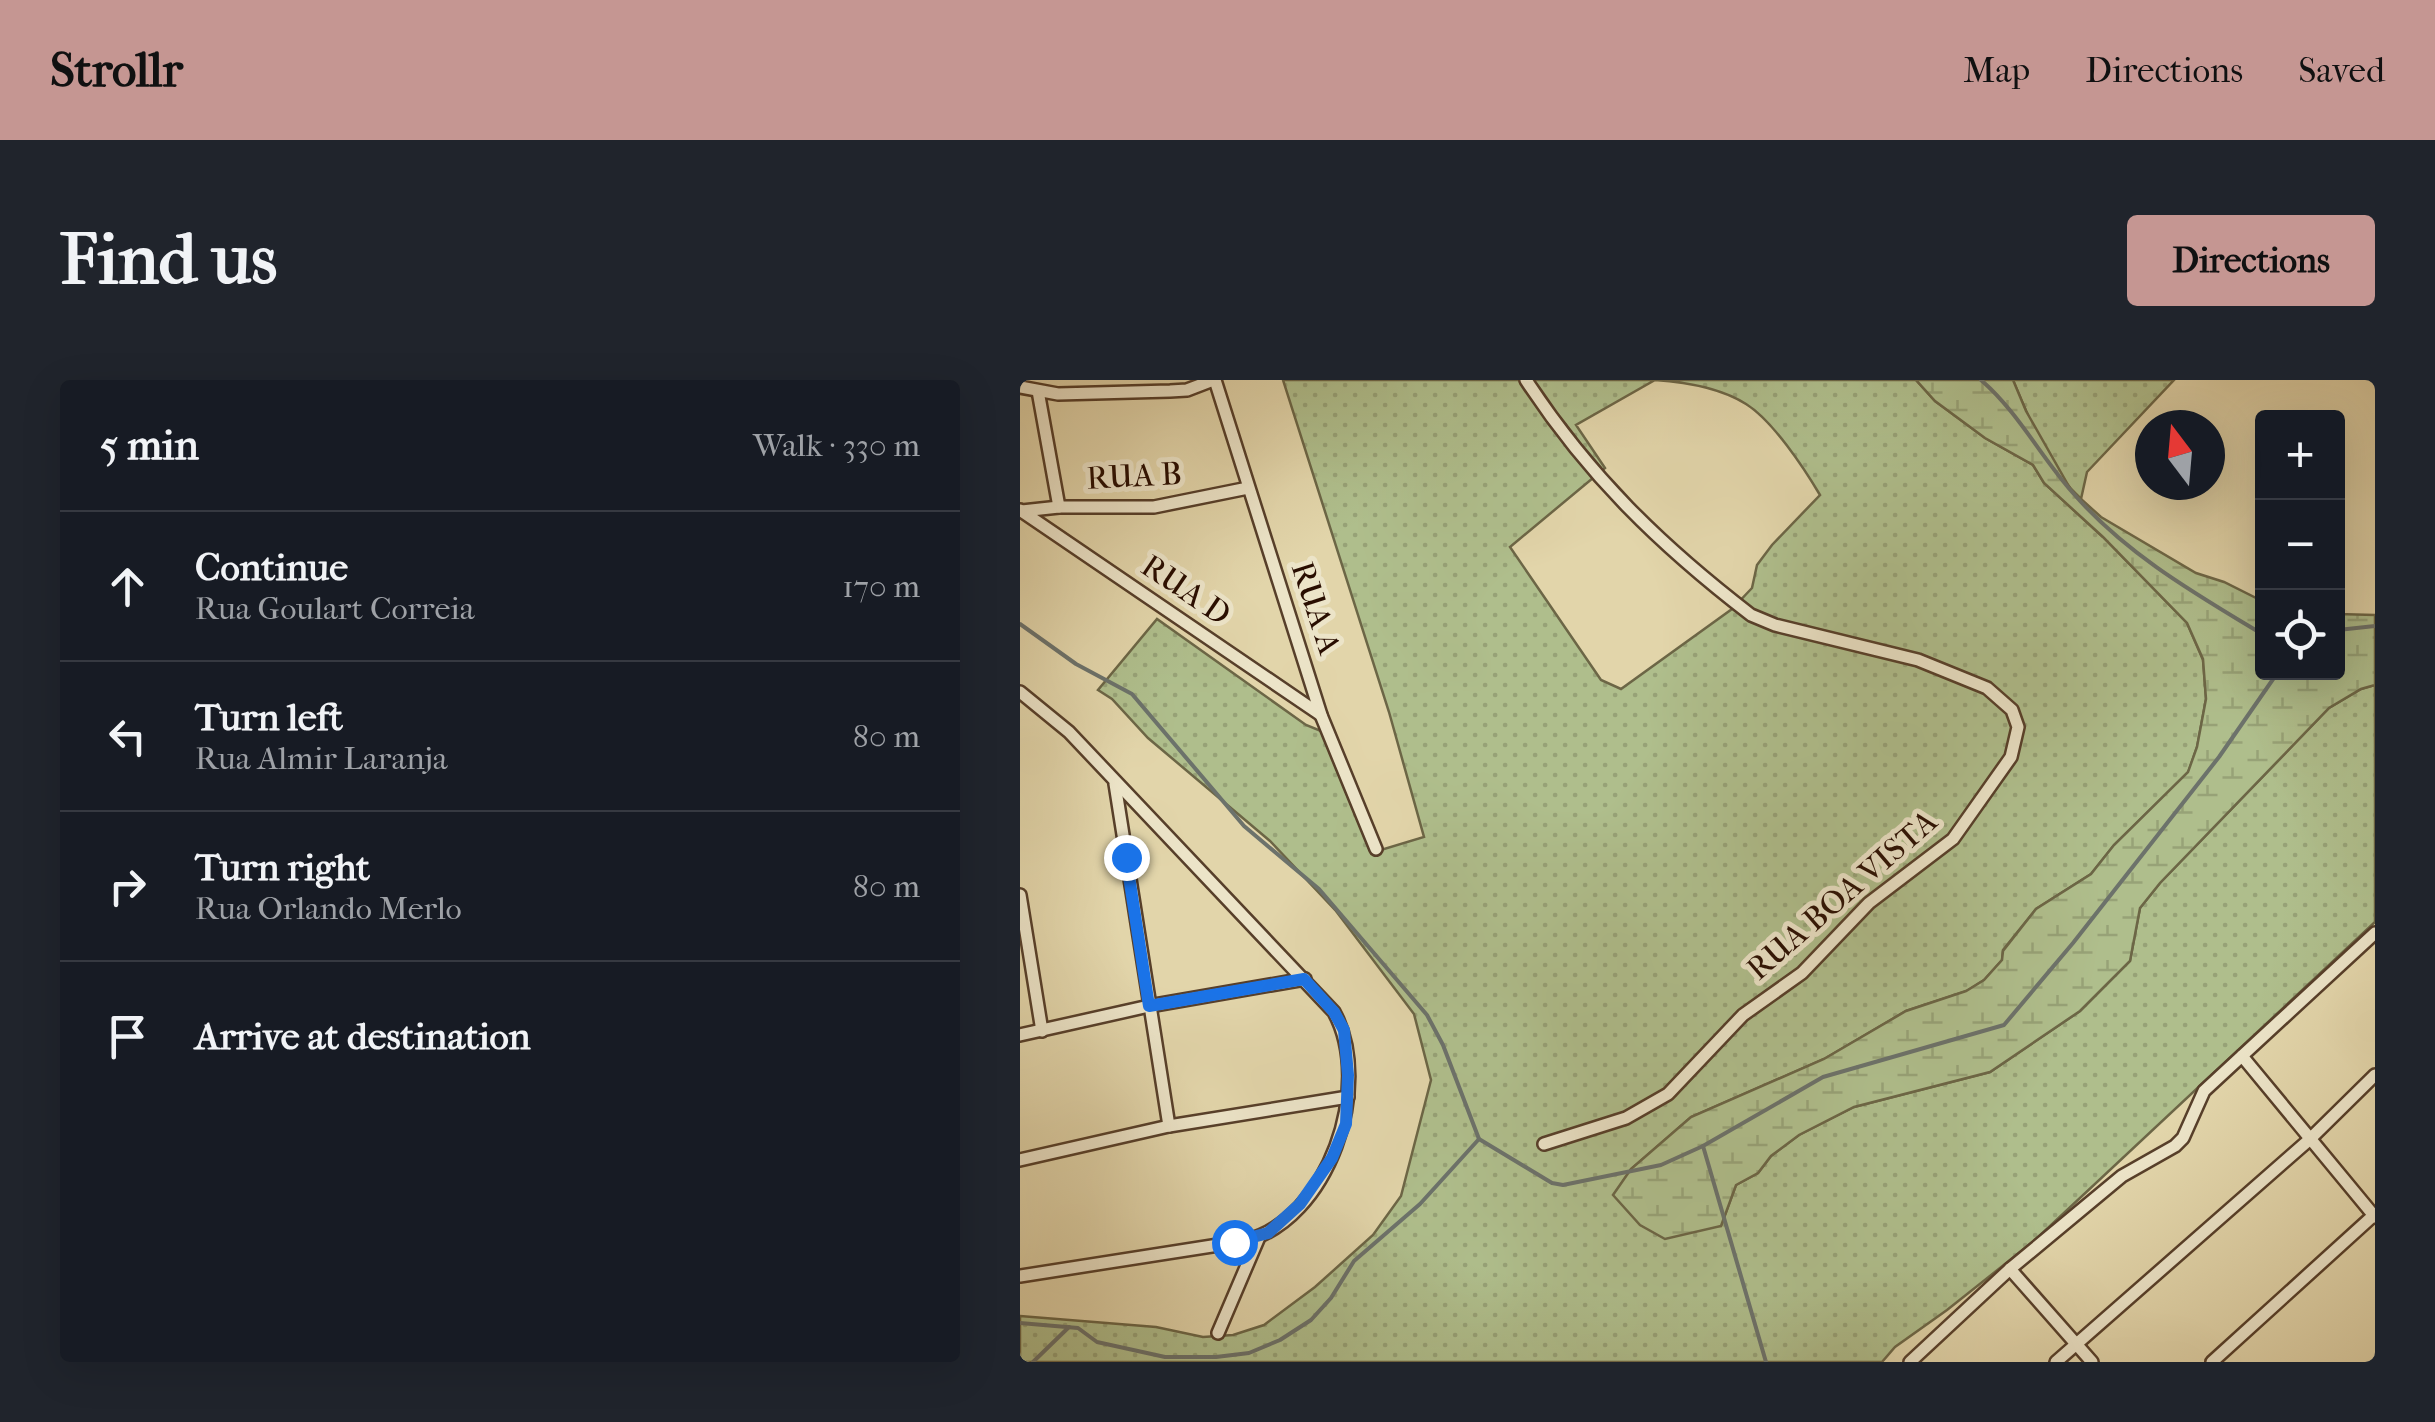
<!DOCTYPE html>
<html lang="en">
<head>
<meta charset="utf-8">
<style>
	:root { --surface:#171b24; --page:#20242c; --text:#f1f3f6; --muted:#9ea1a6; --line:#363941; --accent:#c59692 }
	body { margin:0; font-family:"IM FELL French Canon",serif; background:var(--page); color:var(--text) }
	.controls { position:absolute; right:30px; top:30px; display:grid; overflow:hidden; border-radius:10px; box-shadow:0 10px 40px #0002 }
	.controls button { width:90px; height:90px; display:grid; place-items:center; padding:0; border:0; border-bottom:2px solid var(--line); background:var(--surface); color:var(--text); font:50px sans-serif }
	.compass { position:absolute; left:1115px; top:30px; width:90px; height:90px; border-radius:50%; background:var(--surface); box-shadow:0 10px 40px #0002; rotate:344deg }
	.stop { position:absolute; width:30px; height:30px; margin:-22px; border:8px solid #1a73e8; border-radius:50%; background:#fff }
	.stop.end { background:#1a73e8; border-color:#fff; box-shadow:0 2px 10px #0008 }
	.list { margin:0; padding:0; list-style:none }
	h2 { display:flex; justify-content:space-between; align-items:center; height:130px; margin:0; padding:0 40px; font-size:42px }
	h2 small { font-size:32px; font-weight:400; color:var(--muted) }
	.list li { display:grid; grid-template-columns:65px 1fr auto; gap:30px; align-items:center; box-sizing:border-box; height:150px; padding:0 40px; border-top:2px solid var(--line) }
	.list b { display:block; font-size:38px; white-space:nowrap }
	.list p { margin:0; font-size:32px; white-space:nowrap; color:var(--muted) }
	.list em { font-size:32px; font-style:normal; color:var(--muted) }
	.icon { flex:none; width:55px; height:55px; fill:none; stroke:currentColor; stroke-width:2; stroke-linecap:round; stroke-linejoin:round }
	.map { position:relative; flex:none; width:1355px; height:982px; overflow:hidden; border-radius:10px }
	header { display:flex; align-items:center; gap:60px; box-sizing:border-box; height:140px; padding:0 50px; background:var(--accent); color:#111 }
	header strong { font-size:48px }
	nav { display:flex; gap:55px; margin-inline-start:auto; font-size:35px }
	.intro { display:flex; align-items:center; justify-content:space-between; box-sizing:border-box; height:240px; padding:0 60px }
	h1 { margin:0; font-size:70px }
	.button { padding:25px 45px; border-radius:10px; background:var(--accent); color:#111; font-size:35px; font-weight:700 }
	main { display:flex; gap:60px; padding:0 60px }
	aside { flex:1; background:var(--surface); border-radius:10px; box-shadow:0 10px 40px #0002 }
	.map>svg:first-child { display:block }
	.grass { fill:url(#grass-dots); stroke:#6c6646; stroke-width:2.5; fill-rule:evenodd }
	.wetland { fill:url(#wetland-marsh); stroke:#6c6646; stroke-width:2.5 }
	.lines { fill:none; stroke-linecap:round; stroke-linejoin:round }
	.stream { stroke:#6c726b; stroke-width:4 }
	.street-casing { stroke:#573f2a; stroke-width:16 }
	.street { stroke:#ece4c8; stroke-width:11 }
	.route { stroke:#1a73e8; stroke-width:12 }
	.labels { text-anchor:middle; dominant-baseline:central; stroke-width:10; stroke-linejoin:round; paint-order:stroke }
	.street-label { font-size:32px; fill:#290d00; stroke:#ece4c8 }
</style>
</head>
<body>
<header>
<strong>Strollr</strong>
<nav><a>Map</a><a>Directions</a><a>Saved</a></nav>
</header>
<div class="intro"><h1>Find us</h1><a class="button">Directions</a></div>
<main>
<aside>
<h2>5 min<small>Walk · 330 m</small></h2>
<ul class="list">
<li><svg class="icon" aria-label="ahead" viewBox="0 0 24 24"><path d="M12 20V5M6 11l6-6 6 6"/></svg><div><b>Continue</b><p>Rua Goulart Correia</p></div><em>170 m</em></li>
<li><svg class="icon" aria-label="left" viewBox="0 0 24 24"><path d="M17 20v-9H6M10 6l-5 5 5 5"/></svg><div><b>Turn left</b><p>Rua Almir Laranja</p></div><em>80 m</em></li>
<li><svg class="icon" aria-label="right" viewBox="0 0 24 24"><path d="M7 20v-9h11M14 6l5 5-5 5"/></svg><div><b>Turn right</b><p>Rua Orlando Merlo</p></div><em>80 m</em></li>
<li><svg class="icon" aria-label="arrive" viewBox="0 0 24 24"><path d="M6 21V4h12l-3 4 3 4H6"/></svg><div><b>Arrive at destination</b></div></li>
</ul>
</aside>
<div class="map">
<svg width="1355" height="982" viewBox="0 0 1355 982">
	<defs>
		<pattern id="grass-dots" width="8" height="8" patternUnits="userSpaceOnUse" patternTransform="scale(2.5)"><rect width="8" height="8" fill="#afbe8c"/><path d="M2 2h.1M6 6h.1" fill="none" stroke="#97a277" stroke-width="1.8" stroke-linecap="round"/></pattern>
		<pattern id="wetland-marsh" width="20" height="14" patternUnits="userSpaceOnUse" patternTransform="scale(2.5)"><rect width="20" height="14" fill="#afbe8c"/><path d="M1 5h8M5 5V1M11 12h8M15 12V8" fill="none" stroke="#97a277"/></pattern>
	</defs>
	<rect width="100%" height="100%" fill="#e2d5aa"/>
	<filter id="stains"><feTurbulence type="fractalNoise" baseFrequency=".002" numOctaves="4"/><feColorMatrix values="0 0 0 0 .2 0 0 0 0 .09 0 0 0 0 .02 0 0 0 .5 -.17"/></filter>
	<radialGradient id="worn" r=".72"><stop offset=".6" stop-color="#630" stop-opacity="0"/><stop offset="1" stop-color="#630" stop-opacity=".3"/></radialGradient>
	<!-- grass -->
	<g class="grass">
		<path d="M263 0H896L915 21 965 58 1013 85 1024 103 1083 157 1167 243 1183 280 1186 319 1177 367 1168 393 1094 465 1071 494 1016 529 983 570 982 580 964 600 947 611 886 631 804 679 671 737 611 789 594 815 621 845 701 846 716 805 738 793 751 776 779 755 834 727 970 692 1060 631 1110 581 1120 528 1140 503 1309 328 1341 309 1355 305V542L1014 861 927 930 875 967 862 982H0V936L136 947 183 957 213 955 244 945 295 907 353 855 381 816 411 700 394 634 316 531 250 461 128 358 92 319 78 310 137 239 286 345 301 351 351 473 404 457 369 332ZM635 0C664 2 701 8 726 24 753 41 784 88 800 115L752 165 737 185 732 208 712 229 601 309 581 300 490 167 585 88 556 45Z"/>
		<path d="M993 0H1154L1067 92 1061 119C1029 90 1010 40 993 0Z"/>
	</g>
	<!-- wetland -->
	<polygon class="wetland" points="896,0 993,0 1006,31 1051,110 1081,137 1176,193 1204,202 1242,221 1242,292 1318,292 1318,234 1355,235 1355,305 1341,309 1309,328 1140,503 1120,528 1110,581 1060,631 970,692 834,727 779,755 751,776 738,793 716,805 701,846 645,859 620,845 593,815 611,789 671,737 804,679 886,631 946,611 964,600 982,580 983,571 1016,529 1071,494 1094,465 1168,392 1177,367 1186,319 1183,279 1167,243 1083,157 1024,103 1013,85 965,58 915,21"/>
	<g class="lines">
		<!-- stream -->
		<g class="stream">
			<path d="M961 0C998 32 1021 77 1053 113 1106 174 1174 213 1242 254"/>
			<polyline points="0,244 56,284 112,314 224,446 299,509 407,635 423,665 459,759 532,803 543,805 641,785 683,766 803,697 984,645 1053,563 1199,377 1258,292"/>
			<polyline points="1318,250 1355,246"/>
			<polyline points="683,766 746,982"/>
			<polyline points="0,943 58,948 77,962 145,977 196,977 229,973 260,960 291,940 311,918 334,881 400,824 459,759"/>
			<polyline points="13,982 49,947"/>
		</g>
		<defs>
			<g id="street">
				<polyline points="195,0 301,335 356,469"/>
				<path d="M506 0C569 96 640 165 731 235L755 245 898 280 967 308 992 330 998 347 991 377 933 459 849 523 782 593 723 635 648 714 606 738 524 764"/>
				<polyline points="0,7 38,14 150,11 167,10 193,0"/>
				<polyline points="18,11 39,127"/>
				<polyline points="0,130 301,335"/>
				<polyline points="2,131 39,127 134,127 228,108"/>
				<path d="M0 312 49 352 314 632C354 705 309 841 224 861L0 896"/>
				<polyline points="95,404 149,746"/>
				<polyline points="0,515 22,651"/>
				<polyline points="0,655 129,626 285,599"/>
				<polyline points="1222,676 1355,837"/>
				<polyline points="0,780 149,746 328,717"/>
				<polyline points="990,889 1072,982"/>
				<polyline points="198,953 239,857"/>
				<polyline points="890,982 990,889 1102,796 1155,766 1163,758 1184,711 1355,553"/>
				<polyline points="1036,982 1289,760 1355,695"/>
				<polyline points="1192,982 1355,834"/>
			</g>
		</defs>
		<!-- street casing -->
		<use href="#street" class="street-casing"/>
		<!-- street -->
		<use href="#street" class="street"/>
	</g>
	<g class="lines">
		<!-- route -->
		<polyline class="route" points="106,477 129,626 284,599 314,632 324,650 328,695 326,744 312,778 280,824 248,853 214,862"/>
	</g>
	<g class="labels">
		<!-- street labels -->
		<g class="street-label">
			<text transform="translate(114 96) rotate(-3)">RUA B</text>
			<text transform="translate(166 210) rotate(34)">RUA D</text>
			<text transform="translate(296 228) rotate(72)">RUA A</text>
			<text transform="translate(822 515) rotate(-41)">RUA BOA VISTA</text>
		</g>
	</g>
	<rect width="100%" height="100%" filter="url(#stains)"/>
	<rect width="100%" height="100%" fill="url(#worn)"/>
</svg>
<div class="controls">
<button>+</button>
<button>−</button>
<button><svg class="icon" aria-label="locate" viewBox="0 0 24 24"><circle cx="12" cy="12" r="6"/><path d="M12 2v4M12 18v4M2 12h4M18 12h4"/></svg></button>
</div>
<svg class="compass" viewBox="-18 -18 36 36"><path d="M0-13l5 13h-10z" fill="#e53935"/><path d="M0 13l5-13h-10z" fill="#9ea1a6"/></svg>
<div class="stop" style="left:214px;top:862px"></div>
<div class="stop end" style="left:106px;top:477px"></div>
</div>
</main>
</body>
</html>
